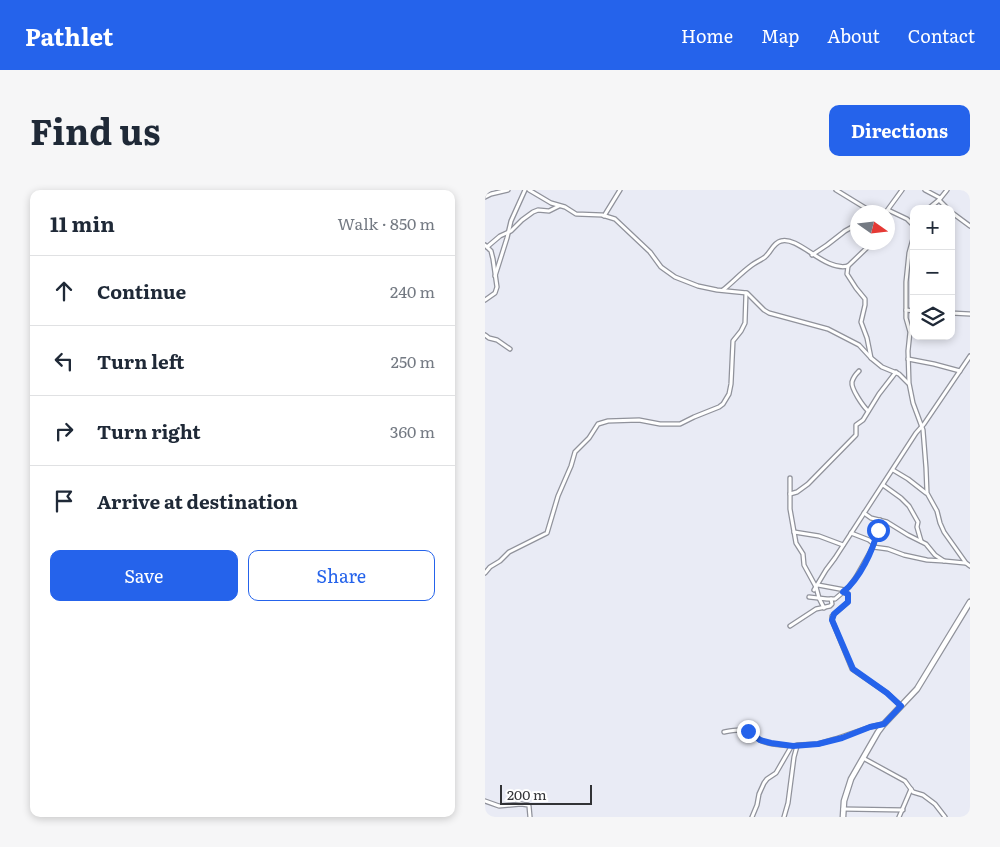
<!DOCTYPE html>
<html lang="en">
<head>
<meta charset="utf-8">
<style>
	:root { --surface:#fff; --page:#f6f6f7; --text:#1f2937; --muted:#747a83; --line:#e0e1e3; --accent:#2563eb }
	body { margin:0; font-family:Literata,serif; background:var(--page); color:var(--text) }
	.controls { position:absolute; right:15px; top:15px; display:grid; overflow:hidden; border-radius:10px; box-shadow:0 2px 8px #0003 }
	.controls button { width:45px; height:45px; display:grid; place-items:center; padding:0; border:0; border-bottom:1px solid var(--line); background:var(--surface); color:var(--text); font:25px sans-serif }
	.compass { position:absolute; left:365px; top:15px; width:45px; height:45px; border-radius:50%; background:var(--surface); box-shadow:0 2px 8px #0003; rotate:104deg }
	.scale { position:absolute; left:15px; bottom:12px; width:92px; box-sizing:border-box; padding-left:5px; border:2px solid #323336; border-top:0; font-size:14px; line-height:18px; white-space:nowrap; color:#323336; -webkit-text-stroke:4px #fff; paint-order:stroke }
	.stop { position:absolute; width:15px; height:15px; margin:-11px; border:4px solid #2563eb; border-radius:50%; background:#fff }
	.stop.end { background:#2563eb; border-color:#fff; box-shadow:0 1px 5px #0008 }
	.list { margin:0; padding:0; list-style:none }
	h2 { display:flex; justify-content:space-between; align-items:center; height:65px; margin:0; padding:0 20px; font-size:21px }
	h2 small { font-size:16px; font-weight:400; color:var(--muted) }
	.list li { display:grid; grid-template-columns:32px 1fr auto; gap:15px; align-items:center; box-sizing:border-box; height:70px; padding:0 20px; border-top:1px solid var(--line) }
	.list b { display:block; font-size:19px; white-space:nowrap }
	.list em { font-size:16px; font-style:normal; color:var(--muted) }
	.actions { display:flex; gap:10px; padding:15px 20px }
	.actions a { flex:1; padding:11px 0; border:1px solid var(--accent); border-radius:10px; text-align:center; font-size:18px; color:var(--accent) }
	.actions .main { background:var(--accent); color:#fff }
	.icon { flex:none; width:28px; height:28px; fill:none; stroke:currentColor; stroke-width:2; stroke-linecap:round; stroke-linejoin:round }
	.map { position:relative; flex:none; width:485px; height:627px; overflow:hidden; border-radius:10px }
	header { display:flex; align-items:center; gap:30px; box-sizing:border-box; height:70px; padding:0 25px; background:var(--accent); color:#fff }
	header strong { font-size:24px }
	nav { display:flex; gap:28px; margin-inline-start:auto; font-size:18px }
	.intro { display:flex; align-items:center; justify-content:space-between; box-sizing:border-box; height:120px; padding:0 30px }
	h1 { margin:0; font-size:35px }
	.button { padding:12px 22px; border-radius:10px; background:var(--accent); color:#fff; font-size:18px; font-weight:700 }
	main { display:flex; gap:30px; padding:0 30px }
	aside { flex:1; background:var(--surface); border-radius:10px; box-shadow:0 2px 8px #0003 }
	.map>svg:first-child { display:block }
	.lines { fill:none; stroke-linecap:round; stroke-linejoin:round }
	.street-casing { stroke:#90929b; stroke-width:5.5 }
	.secondary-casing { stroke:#90929b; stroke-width:7 }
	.street { stroke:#fff; stroke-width:3 }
	.secondary { stroke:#fff; stroke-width:4.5 }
	.route { stroke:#2563eb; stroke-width:6 }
</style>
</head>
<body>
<header>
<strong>Pathlet</strong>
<nav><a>Home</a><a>Map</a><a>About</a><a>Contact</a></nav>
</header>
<div class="intro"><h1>Find us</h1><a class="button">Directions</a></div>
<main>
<aside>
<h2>11 min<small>Walk · 850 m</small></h2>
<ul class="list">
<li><svg class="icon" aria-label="ahead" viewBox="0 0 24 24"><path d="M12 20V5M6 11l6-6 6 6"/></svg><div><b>Continue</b></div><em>240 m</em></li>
<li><svg class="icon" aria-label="left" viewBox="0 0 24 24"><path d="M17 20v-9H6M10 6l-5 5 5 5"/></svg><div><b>Turn left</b></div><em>250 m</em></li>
<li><svg class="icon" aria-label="right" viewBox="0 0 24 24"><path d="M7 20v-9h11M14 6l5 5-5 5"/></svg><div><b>Turn right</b></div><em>360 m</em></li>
<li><svg class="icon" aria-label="arrive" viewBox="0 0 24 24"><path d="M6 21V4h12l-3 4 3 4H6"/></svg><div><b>Arrive at destination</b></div></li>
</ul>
<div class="actions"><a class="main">Save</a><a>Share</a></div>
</aside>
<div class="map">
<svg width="485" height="627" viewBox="0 0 485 627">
	<rect width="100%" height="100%" fill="#e9ebf5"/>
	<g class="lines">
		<defs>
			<g id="street">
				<polyline points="44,0 66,13 80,17 91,24 117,25 130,29 165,62 176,77 190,87 213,96 232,100 262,103 279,120 284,123 343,139 374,155 386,168"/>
				<polyline points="351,0 387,22"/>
				<polyline points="440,0 455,8"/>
				<polyline points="0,7 6,4 23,0"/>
				<polyline points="454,10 463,19"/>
				<polyline points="443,19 454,10 462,0"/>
				<polyline points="403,20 422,29 429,36"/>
				<polyline points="401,22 417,0"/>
				<polyline points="466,22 485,36"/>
				<polyline points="119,26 135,0"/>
				<polyline points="429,45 424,63 421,92 421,128 425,142 423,161 424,193 428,213 438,240 441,278 442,303 452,321 455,333 459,342 481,373 485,376"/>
				<polyline points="388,52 363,76 362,84 371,98 380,109 380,115 376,132 382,148 386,168 397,177 414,184 423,193"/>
				<polyline points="0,55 6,61 8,69 12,97 10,103 0,110"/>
				<polyline points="2,57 15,46 26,41 37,30 48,22 53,20 64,21 74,16"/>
				<polyline points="327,65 342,55 360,41 369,36 372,29"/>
				<polyline points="10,86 22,48 26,31 40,0"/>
				<path d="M238 100C248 92 256 83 267 75 271 72 276 70 280 67 286 62 288 53 296 51 314 46 340 82 363 76"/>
				<polyline points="421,120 429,121"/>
				<polyline points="466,123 485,124"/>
				<polyline points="0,145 4,148 12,150 25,159"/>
				<polyline points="423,169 449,174 475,181"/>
				<path d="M374 181C371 184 368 188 367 192 366 199 378 216 383 221"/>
				<polyline points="408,280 423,289 441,303"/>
				<polyline points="305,288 305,319 311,353 318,364 319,375 331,397 334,408 339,418"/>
				<polyline points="398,295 416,308 424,316 433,332 432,337 436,351"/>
				<polyline points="305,304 312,302 323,294 371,245 371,235 378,230 394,204 411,182"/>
				<polyline points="379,323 386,328 402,332 423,345 441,354 450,365 459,371"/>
				<polyline points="309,342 334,346 358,355"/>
				<polyline points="366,343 384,350 389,354"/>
				<polyline points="388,357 403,359 419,365 442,370 459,371 480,373"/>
				<polyline points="0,383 5,377 15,371 24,362 62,343 73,306 86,276 90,262 104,248 113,234 123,231 154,230 175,234 195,234 209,227 234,217 238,214 244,204 246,194 248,151 256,141 260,133 261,103"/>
				<polyline points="333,395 360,400"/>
				<polyline points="329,400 341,380 350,368 431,243 439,234 485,166"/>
				<polyline points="358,402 363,404 363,412 347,426 347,430 367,479 402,503 416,516"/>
				<polyline points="324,407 342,409 350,409 364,397 371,387 388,357 395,330"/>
				<polyline points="305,436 331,419 345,416 347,414 346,409"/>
				<path d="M239 542C250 540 259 538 269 545 272 546 273 549 275 550 284 555 297 555 307 556"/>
				<polyline points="378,568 420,591 428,602 438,605 450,614 460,627"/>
				<polyline points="0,611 14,616 36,614 43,615 44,616 45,627"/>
				<polyline points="358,619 418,620"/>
				<polyline points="267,627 272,615 274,604 279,593 282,589 291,583 306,557 312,555 333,554 350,549 385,537 398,534"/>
				<polyline points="299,627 303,613 309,567 312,556"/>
				<polyline points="414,627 426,599"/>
			</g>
			<polyline id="secondary" points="358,627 359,611 366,589 393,542 399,534 432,499 485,412"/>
		</defs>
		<!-- street casing -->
		<use href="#street" class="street-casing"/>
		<!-- secondary casing -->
		<use href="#secondary" class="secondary-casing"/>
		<!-- street -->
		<use href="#street" class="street"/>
		<!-- secondary -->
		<use href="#secondary" class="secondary"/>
	</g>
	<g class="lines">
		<!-- route -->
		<path class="route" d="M263 541 275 550 286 553 308 556 333 554 357 548 385 537 399 534 416 516 402 503 368 479 347 430 349 424 363 412V404L358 402C375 389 388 360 393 340"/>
	</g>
</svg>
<div class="controls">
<button>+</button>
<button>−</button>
<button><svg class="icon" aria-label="layers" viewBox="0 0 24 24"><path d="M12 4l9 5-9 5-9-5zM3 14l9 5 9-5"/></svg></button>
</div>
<svg class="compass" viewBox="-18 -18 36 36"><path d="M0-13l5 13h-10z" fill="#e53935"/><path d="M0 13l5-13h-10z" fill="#747a83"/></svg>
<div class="scale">200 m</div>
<div class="stop" style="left:393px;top:340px"></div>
<div class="stop end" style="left:263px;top:541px"></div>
</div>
</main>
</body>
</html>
